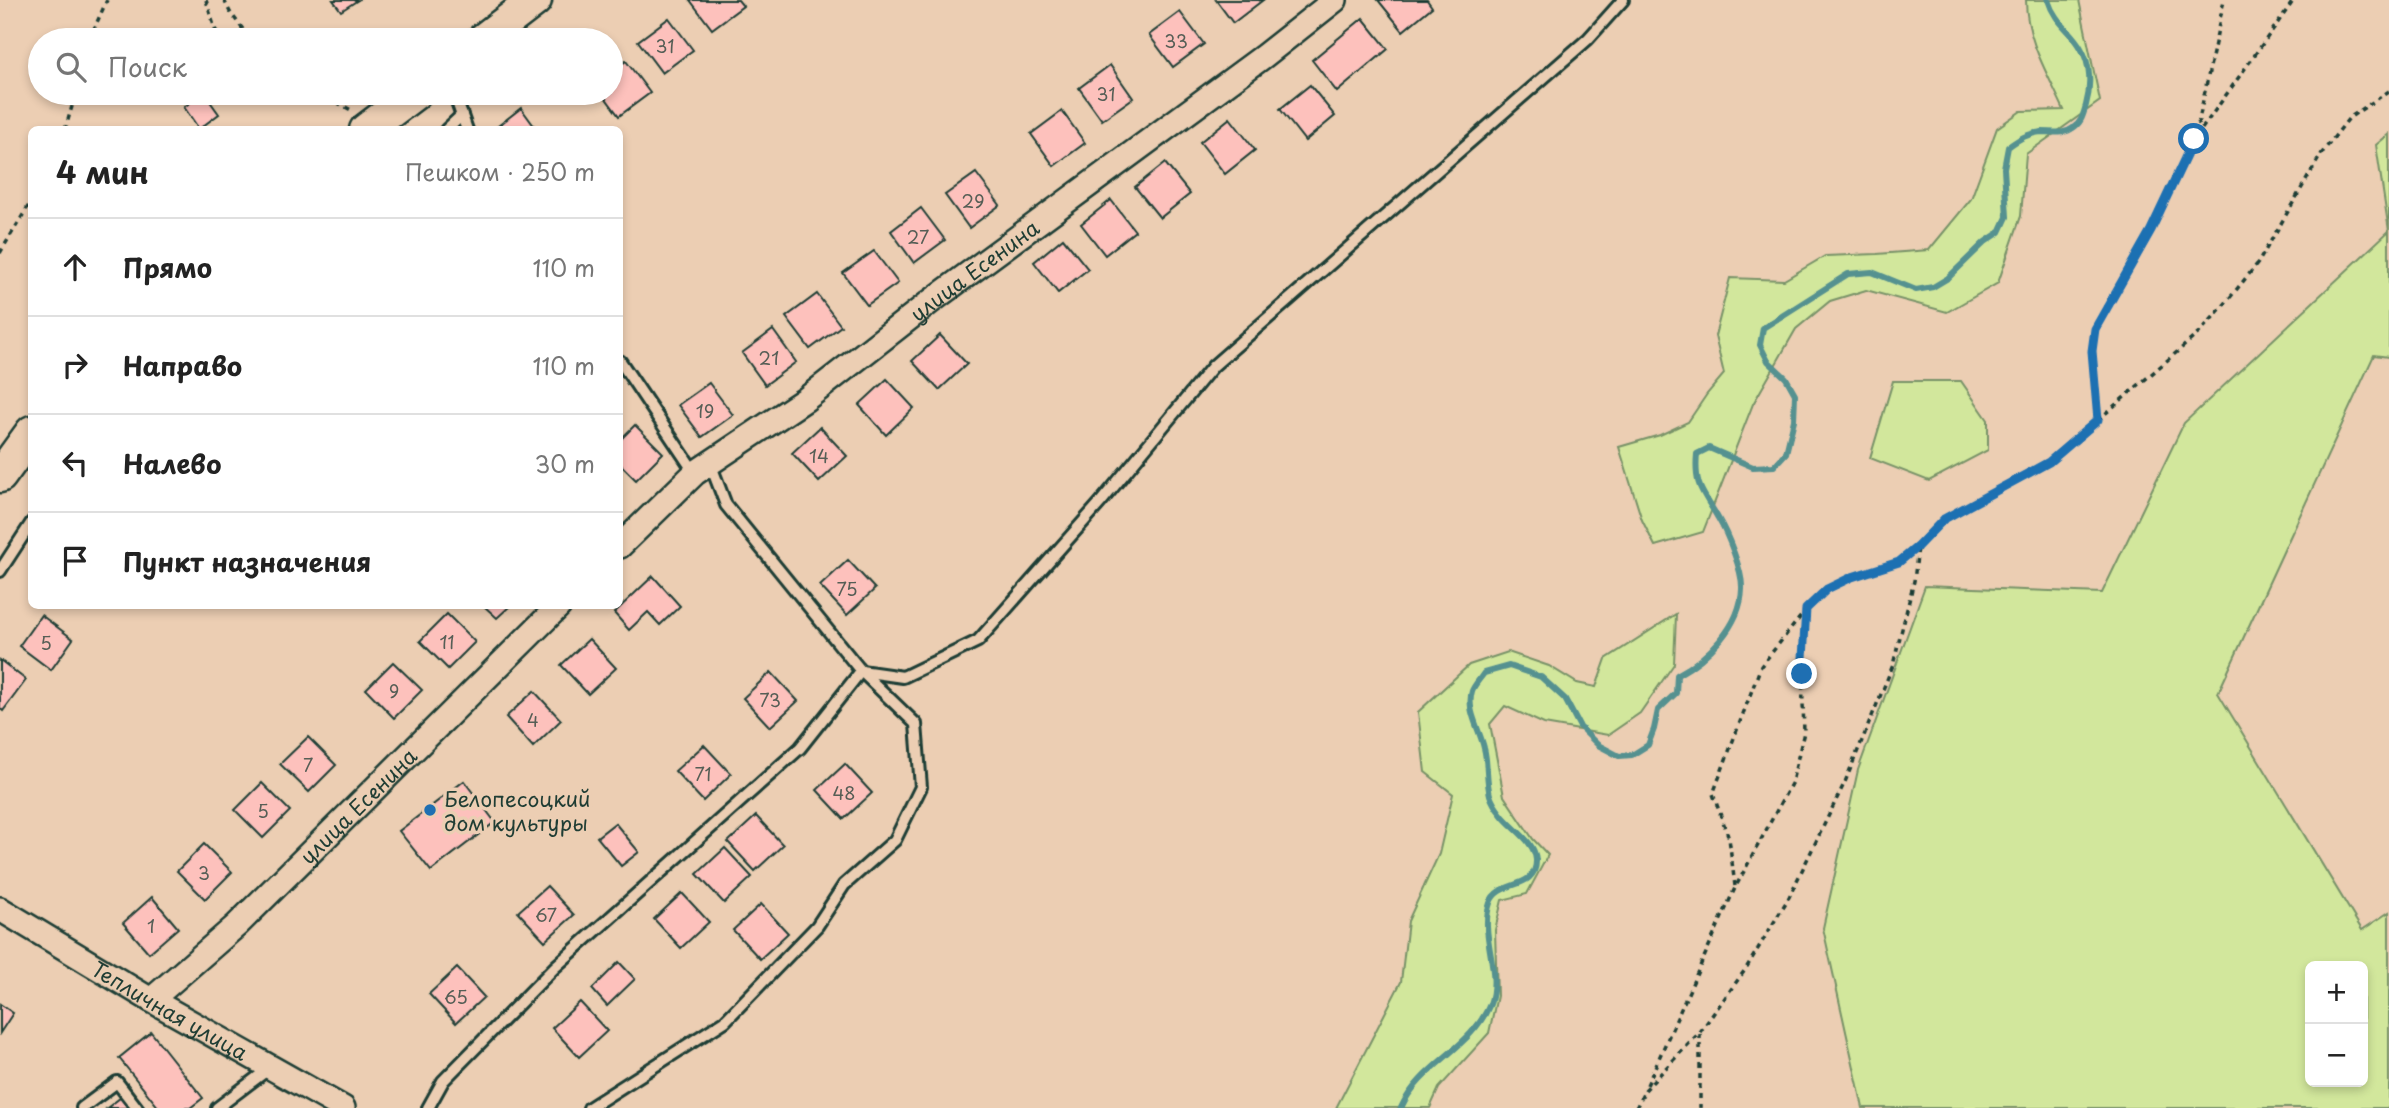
<!DOCTYPE html>
<html lang="ru">
<head>
<meta charset="utf-8">
<style>
	:root { --surface:#fff; --page:#f6f6f6; --text:#222; --muted:#767676; --line:#e0e0e0 }
	body { margin:0; font-family:"Playpen Sans",sans-serif; background:var(--page); color:var(--text) }
	.controls { position:absolute; right:21px; bottom:21px; display:grid; overflow:hidden; border-radius:10px; box-shadow:0 4px 10px #0003 }
	.controls button { width:63px; height:63px; display:grid; place-items:center; padding:0; border:0; border-bottom:2px solid var(--line); background:var(--surface); color:var(--text); font:35px sans-serif }
	.stop { position:absolute; width:21px; height:21px; margin:-16px; border:5px solid #1f6fb2; border-radius:50%; background:#fff }
	.stop.end { background:#1f6fb2; border-color:#fff; box-shadow:0 2px 7px #0008 }
	.list { margin:0; padding:0; list-style:none }
	h2 { display:flex; justify-content:space-between; align-items:center; height:91px; margin:0; padding:0 28px; font-size:30px }
	h2 small { font-size:23px; font-weight:400; color:var(--muted) }
	.list li { display:grid; grid-template-columns:46px 1fr auto; gap:21px; align-items:center; box-sizing:border-box; height:98px; padding:0 28px; border-top:2px solid var(--line) }
	.list b { display:block; font-size:26px; white-space:nowrap }
	.list em { font-size:23px; font-style:normal; color:var(--muted) }
	.icon { flex:none; width:38px; height:38px; fill:none; stroke:currentColor; stroke-width:2; stroke-linecap:round; stroke-linejoin:round }
	.map { position:relative; flex:none; width:2389px; height:1108px; overflow:hidden }
	.search { position:absolute; background:var(--surface); box-shadow:0 4px 10px #0003; left:28px; top:28px; width:595px; height:77px; display:flex; align-items:center; gap:18px; box-sizing:border-box; padding:0 24px; border-radius:38px; color:var(--muted); font-size:26px }
	.panel { position:absolute; background:var(--surface); box-shadow:0 4px 10px #0003; left:28px; top:126px; width:595px; height:483px; border-radius:10px }
	.map>svg:first-child { display:block }
	.green { fill:#d2e79c; stroke:#789268; stroke-width:2; fill-rule:evenodd }
	.lines { fill:none; stroke-linecap:round; stroke-linejoin:round }
	.stream { stroke:#549190; stroke-width:6 }
	.building { fill:#fdc1bc; stroke:#1f3d34; stroke-width:2 }
	.lane-casing { stroke:#1f3d34; stroke-width:16 }
	.street-casing { stroke:#1f3d34; stroke-width:28 }
	.secondary-casing { stroke:#1f3d34; stroke-width:37 }
	.path { stroke:#1f3d34; stroke-width:3.5; stroke-dasharray:5 5; stroke-linecap:butt }
	.lane { stroke:#ecceb3; stroke-width:10 }
	.street { stroke:#ecceb3; stroke-width:23 }
	.secondary { stroke:#ecceb3; stroke-width:32 }
	.route { stroke:#1f6fb2; stroke-width:9 }
	.poi-dot { fill:#1f6fb2; stroke:#ecceb3; stroke-width:2.5 }
	.labels { text-anchor:middle; dominant-baseline:central; stroke-width:7; stroke-linejoin:round; paint-order:stroke }
	.number-label { font-size:18px; fill:#565e56 }
	.street-label { font-size:21px; fill:#1f3d34; stroke:#ecceb3 }
	.poi-label { font-size:21px; fill:#1f3d34; stroke:#ecceb3; text-anchor:start }
</style>
</head>
<body>
<div class="map">
<svg width="2389" height="1108" viewBox="0 0 2389 1108">
	<rect width="100%" height="100%" fill="#ecceb3"/>
	<filter id="ink" filterUnits="userSpaceOnUse"><feTurbulence type="fractalNoise" baseFrequency=".0143" numOctaves="2"/><feDisplacementMap in="SourceGraphic" scale="14" xChannelSelector="R" yChannelSelector="G"/><feConvolveMatrix kernelMatrix="1 2 1 2 8 2 1 2 1" color-interpolation-filters="sRGB"/></filter>
	<g filter="url(#ink)">
		<!-- green -->
		<g class="green">
			<path d="M2026 0H2079L2100 101 2026 154 2021 216 1998 283 1947 312 1866 290 1830 301 1796 329 1753 404 1703 532 1655 546 1642 520 1619 447 1660 435 1688 422 1707 394 1724 374 1715 336 1730 278 1784 280 1825 256 1877 254 1929 250 1971 199 1997 128 2021 111 2064 110C2048 74 2026 40 2026 0Z"/>
			<path d="M2389 134V357L2374 355 2218 693 2362 930 2389 912V1108H1863L1823 928 1858 770 1925 586 2102 593 2184 423 2389 231 2376 145ZM2363 966V1082H2310V966Z"/>
			<polygon points="1893,381 1961,381 1988,420 1988,450 1929,481 1870,458"/>
			<polygon points="1676,614 1674,664 1640,713 1608,735 1544,724 1505,706 1490,724 1504,796 1533,839 1548,855 1527,894 1502,900 1495,930 1497,996 1489,1033 1439,1088 1430,1108 1336,1108 1401,982 1408,921 1439,854 1453,794 1425,772 1418,712 1469,665 1508,652 1549,666 1577,683 1596,687 1606,659"/>
		</g>
		<g class="lines">
			<!-- stream -->
			<path class="stream" d="M1401 1108C1420 1065 1472 1048 1490 1004 1502 971 1479 935 1490 903 1498 879 1537 891 1536 860 1535 841 1511 828 1501 814 1497 809 1492 801 1490 795 1486 780 1488 763 1484 748 1480 730 1466 710 1472 691 1474 685 1480 679 1484 673L1509 666 1541 677 1565 699 1580 727 1598 745 1619 756 1632 755 1648 745 1654 729 1658 710 1676 693 1677 675C1707 659 1741 626 1742 589 1743 571 1727 533 1718 518 1703 491 1694 488 1697 454L1709 448 1753 467 1774 466 1786 453 1794 420 1795 394 1786 378 1768 361 1760 345 1763 328 1848 274 1872 272 1916 290 1933 287 1948 278 1985 242 2000 232 2007 217 2004 168 2008 147C2019 139 2028 133 2042 132 2053 132 2064 135 2073 128 2082 122 2083 115 2086 105 2091 87 2091 65 2081 48 2071 30 2055 23 2048 0"/>
		</g>
		<!-- building -->
		<g class="building">
			<polygon points="333,0 358,0 341,11"/>
			<polygon points="690,0 738,0 743,6 712,29"/>
			<polygon points="1216,0 1263,0 1233,23"/>
			<polygon points="1378,0 1427,0 1432,7 1403,31"/>
			<polygon points="1180,12 1204,44 1173,67 1149,35"/>
			<polygon points="669,18 693,50 662,73 638,41"/>
			<polygon points="1363,18 1388,49 1337,92 1312,60"/>
			<polygon points="626,61 650,93 619,116 602,93 611,93 611,72"/>
			<polygon points="1110,65 1133,98 1102,120 1079,88"/>
			<polygon points="1310,85 1335,116 1305,141 1280,109"/>
			<polygon points="204,93 219,114 199,129 184,107"/>
			<polygon points="521,108 537,130 493,130"/>
			<polygon points="1062,111 1085,143 1054,166 1031,134"/>
			<polygon points="1230,118 1255,150 1225,174 1200,142"/>
			<polygon points="1165,163 1190,194 1160,218 1135,187"/>
			<polygon points="976,173 1000,205 969,228 945,195"/>
			<polygon points="1111,200 1135,231 1105,255 1081,224"/>
			<polygon points="921,208 945,240 914,263 891,231"/>
			<polygon points="1063,238 1088,269 1058,293 1034,262"/>
			<polygon points="874,251 898,283 867,305 843,273"/>
			<polygon points="817,294 841,326 810,349 786,317"/>
			<polygon points="773,330 796,362 765,385 742,353"/>
			<polygon points="940,335 967,364 939,390 912,361"/>
			<polygon points="887,379 914,408 886,435 859,405"/>
			<polygon points="709,383 733,415 702,437 678,405"/>
			<polygon points="635,425 663,453 636,480 620,464 620,440"/>
			<polygon points="820,427 847,456 819,482 792,453"/>
			<polygon points="848,560 875,589 847,615 820,586"/>
			<polygon points="653,576 680,606 660,625 648,612 629,630 614,613"/>
			<polygon points="484,606 510,606 497,618"/>
			<polygon points="447,614 475,642 448,669 420,641"/>
			<polygon points="41,615 73,639 51,670 19,646"/>
			<polygon points="589,639 616,668 588,694 561,665"/>
			<polygon points="0,660 26,680 3,711 0,708"/>
			<polygon points="393,662 422,690 394,718 366,689"/>
			<polygon points="771,672 798,701 770,727 743,698"/>
			<polygon points="534,691 561,720 533,747 506,717"/>
			<polygon points="308,737 336,765 309,792 280,764"/>
			<polygon points="704,745 731,774 703,801 675,771"/>
			<polygon points="845,764 872,793 844,819 817,790"/>
			<polygon points="464,781 495,822 431,871 399,831"/>
			<polygon points="262,783 290,811 263,838 235,810"/>
			<polygon points="756,816 783,845 755,871 728,842"/>
			<polygon points="615,823 639,852 621,866 597,837"/>
			<polygon points="204,844 232,872 205,899 177,871"/>
			<polygon points="725,848 752,877 724,903 697,874"/>
			<polygon points="547,886 574,915 545,941 518,912"/>
			<polygon points="682,893 709,922 681,948 654,919"/>
			<polygon points="152,897 178,928 149,953 123,923"/>
			<polygon points="761,904 788,933 760,959 733,930"/>
			<polygon points="619,962 635,979 607,1006 592,989"/>
			<polygon points="457,968 484,997 456,1023 429,994"/>
			<polygon points="580,1002 607,1031 579,1057 552,1028"/>
			<polygon points="0,1004 13,1013 0,1033"/>
			<polygon points="151,1032 203,1098 190,1108 159,1108 119,1058"/>
			<polygon points="120,1098 128,1108 107,1108"/>
		</g>
		<g class="lines">
			<defs>
				<g id="lane">
					<polyline points="454,93 467,130"/>
					<polyline points="446,130 462,115"/>
					<polyline points="620,361 695,473"/>
					<polyline points="0,571 32,522"/>
					<polyline points="82,1108 117,1082 137,1108"/>
					<polyline points="217,1108 271,1067"/>
					<polyline points="428,1108 443,1081 555,967 800,748 861,671 903,677 978,641 1100,503 1213,366 1588,39 1623,0"/>
					<polyline points="589,1108 725,1021 817,926 844,885 895,840 921,787 916,724 861,671 726,505 710,463"/>
				</g>
				<g id="street">
					<path id="s1" d="M620 546 695 473 806 399 930 302 1264 56 1335 0"/>
					<path id="s2" d="M0 909 151 1000 343 1108"/>
					<path id="s3" d="M151 1000 237 925 559 606"/>
				</g>
				<g id="secondary">
					<polyline points="483,40 535,0"/>
					<polyline points="366,130 415,93"/>
					<polyline points="0,476 32,432"/>
				</g>
			</defs>
			<!-- lane casing -->
			<use href="#lane" class="lane-casing"/>
			<!-- street casing -->
			<use href="#street" class="street-casing"/>
			<!-- secondary casing -->
			<use href="#secondary" class="secondary-casing"/>
			<!-- path -->
			<g class="path">
				<polyline points="206,0 215,29 222,40"/>
				<polyline points="224,0 230,12 251,40"/>
				<polyline points="89,40 107,0"/>
				<polyline points="319,93 351,110"/>
				<polyline points="65,130 76,93"/>
				<polyline points="2196,137 2294,0"/>
				<polyline points="0,253 32,200"/>
				<polyline points="2098,420 2199,333 2224,305 2258,263 2322,153 2349,118 2389,91"/>
				<polyline points="1735,886 1729,838 1713,794 1761,666 1806,610"/>
				<polyline points="1700,1034 1700,1108"/>
				<polyline points="1647,1085 1735,888 1792,782 1804,732 1802,674 1806,609 1827,589 1852,577 1899,562 1917,547"/>
				<polyline points="1636,1108 1645,1090 1700,1032 1745,970 1788,899 1845,782 1893,665 1914,581 1918,547 1944,519 2049,462 2098,420 2092,351 2095,329 2151,231 2195,139 2224,0"/>
			</g>
			<!-- lane -->
			<use href="#lane" class="lane"/>
			<!-- street -->
			<use href="#street" class="street"/>
			<!-- secondary -->
			<use href="#secondary" class="secondary"/>
		</g>
	</g>
	<g class="lines" filter="url(#ink)">
		<!-- route -->
		<polyline class="route" points="1802,674 1806,609 1827,589 1852,577 1899,562 1917,547 1944,519 2049,462 2098,420 2092,351 2095,329 2151,230 2194,139"/>
	</g>
	<!-- markers -->
	<circle class="poi-dot" cx="430" cy="810" r="7"/>
	<g class="labels">
		<!-- number labels -->
		<g class="number-label">
			<text x="1176" y="40">33</text>
			<text x="665" y="45">31</text>
			<text x="1106" y="93">31</text>
			<text x="973" y="200">29</text>
			<text x="918" y="236">27</text>
			<text x="769" y="357">21</text>
			<text x="705" y="410">19</text>
			<text x="819" y="455">14</text>
			<text x="847" y="588">75</text>
			<text x="447" y="641">11</text>
			<text x="46" y="642">5</text>
			<text x="394" y="690">9</text>
			<text x="770" y="699">73</text>
			<text x="533" y="719">4</text>
			<text x="308" y="764">7</text>
			<text x="703" y="773">71</text>
			<text x="844" y="792">48</text>
			<text x="263" y="810">5</text>
			<text x="204" y="872">3</text>
			<text x="546" y="914">67</text>
			<text x="151" y="925">1</text>
			<text x="456" y="996">65</text>
		</g>
		<!-- street labels -->
		<g class="street-label">
			<text stroke="none"><textPath href="#s1" startOffset="450">улица Есенина</textPath></text>
			<text stroke="none"><textPath href="#s3" startOffset="284">улица Есенина</textPath></text>
			<text stroke="none"><textPath href="#s2" startOffset="198">Тепличная улица</textPath></text>
		</g>
		<!-- poi labels -->
		<g class="poi-label">
			<text x="444" y="798">Белопесоцкий<tspan x="444" dy="24">дом культуры</tspan></text>
		</g>
	</g>
</svg>
<div class="controls">
<button>+</button>
<button>−</button>
</div>
<div class="stop" style="left:2194px;top:139px"></div>
<div class="stop end" style="left:1802px;top:674px"></div>
<div class="search"><svg class="icon" aria-label="search" viewBox="0 0 24 24"><circle cx="10" cy="10" r="6"/><path d="M15 15l6 6"/></svg>Поиск</div>
<section class="panel">
<h2>4 мин<small>Пешком · 250 m</small></h2>
<ul class="list">
<li><svg class="icon" aria-label="ahead" viewBox="0 0 24 24"><path d="M12 20V5M6 11l6-6 6 6"/></svg><div><b>Прямо</b></div><em>110 m</em></li>
<li><svg class="icon" aria-label="right" viewBox="0 0 24 24"><path d="M7 20v-9h11M14 6l5 5-5 5"/></svg><div><b>Направо</b></div><em>110 m</em></li>
<li><svg class="icon" aria-label="left" viewBox="0 0 24 24"><path d="M17 20v-9H6M10 6l-5 5 5 5"/></svg><div><b>Налево</b></div><em>30 m</em></li>
<li><svg class="icon" aria-label="arrive" viewBox="0 0 24 24"><path d="M6 21V4h12l-3 4 3 4H6"/></svg><div><b>Пункт назначения</b></div></li>
</ul>
</section>
</div>
</body>
</html>
